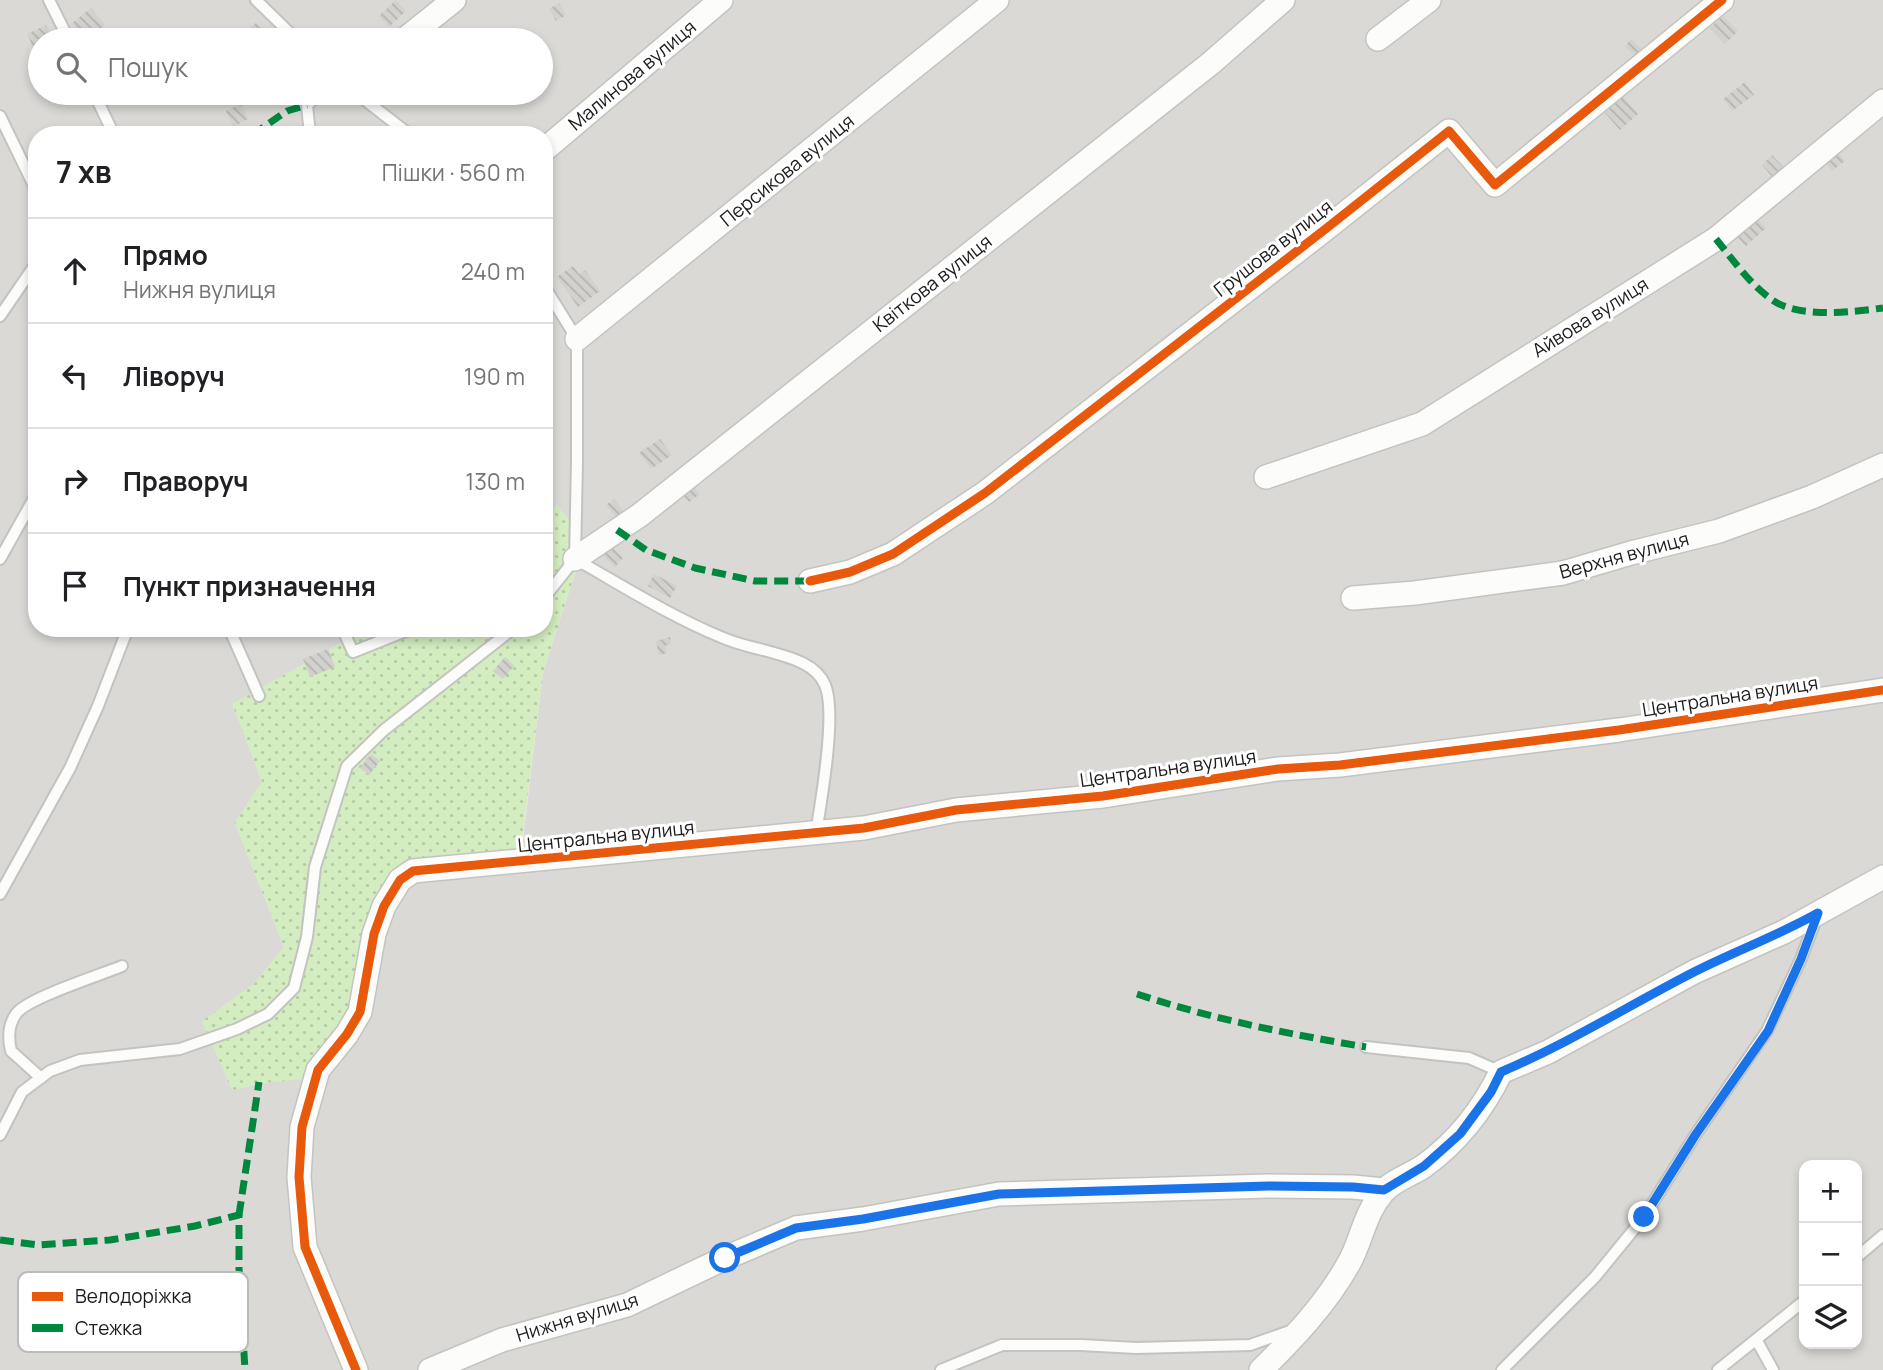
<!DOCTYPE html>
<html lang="uk">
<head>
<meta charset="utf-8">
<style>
	:root { --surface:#fff; --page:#f6f6f6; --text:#202124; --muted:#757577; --line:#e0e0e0 }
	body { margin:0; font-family:Manrope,sans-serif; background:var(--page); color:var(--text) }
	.controls { position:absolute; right:21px; bottom:21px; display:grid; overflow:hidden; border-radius:14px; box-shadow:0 4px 10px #0003 }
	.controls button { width:63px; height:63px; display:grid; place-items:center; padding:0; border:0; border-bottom:2px solid var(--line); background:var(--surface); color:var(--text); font:35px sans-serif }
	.stop { position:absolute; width:21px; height:21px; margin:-16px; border:5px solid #1a73e8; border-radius:50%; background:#fff }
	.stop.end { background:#1a73e8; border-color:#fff; box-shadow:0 2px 7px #0008 }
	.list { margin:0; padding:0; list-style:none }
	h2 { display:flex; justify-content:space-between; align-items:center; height:91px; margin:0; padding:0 28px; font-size:30px }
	h2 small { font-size:23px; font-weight:400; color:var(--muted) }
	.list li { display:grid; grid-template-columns:46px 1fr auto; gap:21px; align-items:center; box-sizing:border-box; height:105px; padding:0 28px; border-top:2px solid var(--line) }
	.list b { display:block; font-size:26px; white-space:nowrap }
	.list p { margin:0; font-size:23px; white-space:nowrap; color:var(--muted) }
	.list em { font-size:23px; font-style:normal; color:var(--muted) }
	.icon { flex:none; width:38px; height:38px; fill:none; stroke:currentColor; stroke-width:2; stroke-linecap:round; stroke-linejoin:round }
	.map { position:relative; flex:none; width:1883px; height:1370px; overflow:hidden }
	.search { position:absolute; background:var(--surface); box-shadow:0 4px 10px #0003; left:28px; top:28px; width:525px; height:77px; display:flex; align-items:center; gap:18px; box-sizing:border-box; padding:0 24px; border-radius:38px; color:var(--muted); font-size:26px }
	.panel { position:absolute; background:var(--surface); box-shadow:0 4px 10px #0003; left:28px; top:126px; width:525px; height:511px; border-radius:28px }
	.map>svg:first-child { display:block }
	.residential { fill:#dad9d6; fill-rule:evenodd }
	.grass { fill:url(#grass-dots) }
	.building { fill:url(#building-back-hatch) }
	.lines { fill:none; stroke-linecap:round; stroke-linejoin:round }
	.lane-casing { stroke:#c3c3c0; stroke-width:14 }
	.street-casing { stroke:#c3c3c0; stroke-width:26 }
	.lane { stroke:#fcfcfb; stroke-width:10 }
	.street { stroke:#fcfcfb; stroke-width:23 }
	.quiet { stroke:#00873e; stroke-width:7; stroke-dasharray:14 7; stroke-linecap:butt }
	.cycleway-casing { stroke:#fff; stroke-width:13 }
	.cycleway { stroke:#e8590c; stroke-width:9 }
	.route { stroke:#1a73e8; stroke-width:9 }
	.labels { text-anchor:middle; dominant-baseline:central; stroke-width:6; stroke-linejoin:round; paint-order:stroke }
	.street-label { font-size:19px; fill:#1c1c1c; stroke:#fff }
	.key { fill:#fff; stroke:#bbb; stroke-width:2 }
	.key-label { font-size:19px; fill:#1c1c1c }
</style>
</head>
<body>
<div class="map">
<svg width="1883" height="1370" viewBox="0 0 1883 1370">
	<defs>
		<pattern id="grass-dots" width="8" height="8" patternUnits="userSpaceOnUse" patternTransform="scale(1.75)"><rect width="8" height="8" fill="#d3ecc0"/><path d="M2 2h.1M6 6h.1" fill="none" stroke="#b5caa4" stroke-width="1.8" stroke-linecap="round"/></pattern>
		<pattern id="building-back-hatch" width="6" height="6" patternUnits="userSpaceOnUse" patternTransform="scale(1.75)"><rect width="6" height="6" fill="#d3d1cd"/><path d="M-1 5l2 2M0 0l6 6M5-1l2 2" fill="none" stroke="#b5b3af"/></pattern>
	</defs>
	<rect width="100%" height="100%" fill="#ebeae4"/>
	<!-- residential -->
	<path class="residential" d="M0 0H1883V1370H0ZM40 40H541V93H40ZM37 135H544V519L557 505 593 552 575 573 543 673 522 848 425 862 399 900 384 946 271 1082 232 1090 203 1021 254 984 284 947 235 823 262 782 233 704 368 628H37ZM1804 1165H1857V1344H1804Z"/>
	<!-- grass -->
	<polygon class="grass" points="557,505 593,552 575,573 543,673 521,848 425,862 399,900 384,946 365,1017 328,1077 271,1082 232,1090 202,1021 254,984 284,947 235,823 262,781 232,704 368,628 544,628 544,519"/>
	<!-- building -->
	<g class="building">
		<polygon points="396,0 406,11 389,27 379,16"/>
		<polygon points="559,3 566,15 556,21 549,9"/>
		<polygon points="91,8 105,25 85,40 72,23"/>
		<polygon points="1723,16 1738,31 1725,44 1710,28"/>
		<polygon points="256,23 267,35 261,40 244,40 241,37"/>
		<polygon points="46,25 54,40 40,40 40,49 35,51 27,34"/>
		<polygon points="1631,39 1642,50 1636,57 1625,46"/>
		<polygon points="1745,82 1754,95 1732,111 1723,99"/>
		<polygon points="1623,96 1638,114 1620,130 1604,112"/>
		<polygon points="241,104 248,119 233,127 226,111"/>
		<polygon points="1837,151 1845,161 1832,171 1824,161"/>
		<polygon points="1772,155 1785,169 1774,179 1762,165"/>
		<polygon points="1756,217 1766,228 1746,246 1736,235"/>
		<polygon points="573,266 579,274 585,270 600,291 578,307 557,277"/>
		<polygon points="660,439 672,455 651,469 639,453"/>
		<polygon points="693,486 700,494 689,502 682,494"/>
		<polygon points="614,499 623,511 616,517 606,505"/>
		<polygon points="610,545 623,558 615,567 601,554"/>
		<polygon points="654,574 677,586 670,598 648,586"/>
		<polygon points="670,637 671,644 665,646 667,653 659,655 656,641"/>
		<polygon points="328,649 335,667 310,677 303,659"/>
		<polygon points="505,657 514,666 503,679 493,671"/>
		<polygon points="371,754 380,761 369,775 360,768"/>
	</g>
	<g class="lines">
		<defs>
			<g id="lane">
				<polyline points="49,0 69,40"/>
				<polyline points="256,0 297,40"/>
				<polyline points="94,93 114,135"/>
				<polyline points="356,93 410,135"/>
				<polyline points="0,116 37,192"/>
				<polyline points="310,135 307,105 320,93"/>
				<polyline points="544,286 577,339 577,462 575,559 544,598"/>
				<polyline points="0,316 37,262"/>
				<polyline points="0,559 37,493"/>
				<path d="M575 559C623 586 670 616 721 637 736 644 752 647 767 651 788 657 816 663 825 685 837 712 821 802 816 833"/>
				<polyline points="229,628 259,696"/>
				<polyline points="342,628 353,652 413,628"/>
				<polyline points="0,894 70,768 98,706 128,628"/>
				<polyline points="1366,1047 1469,1058 1501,1072"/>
				<path d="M41 1078 11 1051C8 1038 8 1025 16 1014 27 998 101 975 122 966"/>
				<polyline points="0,1135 22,1092 50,1071 80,1060 180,1049 237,1029 268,1014 294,988 307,937 315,867 347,766 384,730 514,628"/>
				<polyline points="1857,1257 1883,1235"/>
				<polyline points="1757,1341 1773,1370"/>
				<polyline points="941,1370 1002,1345 1081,1345 1136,1348 1250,1345 1293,1330"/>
				<polyline points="1502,1370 1595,1277 1644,1217 1696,1134 1767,1031 1801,959 1817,916"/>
				<polyline points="1718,1370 1804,1301"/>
			</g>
			<g id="street">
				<polyline points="1378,39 1429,0"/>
				<polyline points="404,40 454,0"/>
				<polyline points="544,150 721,0"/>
				<polyline points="577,339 997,0"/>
				<polyline points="1266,477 1422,424 1716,239 1883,101"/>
				<polyline points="575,559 640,515 1211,63 1283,0"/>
				<polyline points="810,581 850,572 893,554 985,493 1328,227 1449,131 1495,185 1722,0"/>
				<polyline points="1353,598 1415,593 1563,573 1631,553 1719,531 1812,497 1883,465"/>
				<polyline points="356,1370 305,1247 299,1177 302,1127 318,1070 347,1034 360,1012 374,934 384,906 400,880 413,871 864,828 956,810 1103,796 1278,769 1340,765 1619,730 1883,690"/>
				<polyline points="430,1370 502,1340 627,1305 725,1258 796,1228 863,1219 999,1194 1268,1186 1353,1187 1384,1190"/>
				<path d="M1261 1370C1294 1338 1326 1304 1349 1263 1362 1240 1364 1214 1383 1192 1393 1180 1411 1175 1424 1166 1457 1142 1483 1109 1501 1072L1548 1052 1694 972 1784 932 1883 877"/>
			</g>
		</defs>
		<!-- lane casing -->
		<use href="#lane" class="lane-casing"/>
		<!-- street casing -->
		<use href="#street" class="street-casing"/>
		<!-- lane -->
		<use href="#lane" class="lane"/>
		<!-- street -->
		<use href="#street" class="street"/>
		<!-- quiet -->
		<g class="quiet">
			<polyline points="252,135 287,111 307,105"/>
			<path d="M1716 239C1733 260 1749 283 1771 299 1797 319 1852 312 1883 308"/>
			<polyline points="617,530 646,550 695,568 755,581 810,581"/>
			<path d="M1137 994C1212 1019 1288 1034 1366 1047"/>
			<polyline points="239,1215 259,1082"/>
			<polyline points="0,1240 38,1245 110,1240 195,1226 239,1215 239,1268 245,1370"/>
		</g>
		<defs>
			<g id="cycleway">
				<polyline points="810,581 850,572 893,554 985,493 1328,227 1449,131 1495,185 1722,0"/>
				<polyline points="356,1370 305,1247 299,1177 302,1127 318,1070 347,1034 360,1012 374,934 384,906 400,880 413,871 864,828 956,810 1103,796 1278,769 1340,765 1619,730 1883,690"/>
			</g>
		</defs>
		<!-- cycleway casing -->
		<use href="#cycleway" class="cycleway-casing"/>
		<!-- cycleway -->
		<use href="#cycleway" class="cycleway"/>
	</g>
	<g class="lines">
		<!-- route -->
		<path class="route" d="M725 1258 796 1228 863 1219 999 1194 1269 1186 1353 1187 1384 1190 1424 1166 1460 1134 1491 1092 1501 1072C1567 1044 1628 1006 1692 973 1733 952 1777 936 1818 913L1801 959 1768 1031 1696 1134 1644 1217"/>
	</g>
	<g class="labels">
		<!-- street labels -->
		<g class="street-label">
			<text transform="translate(632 75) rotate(-40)">Малинова вулиця</text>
			<text transform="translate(787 170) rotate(-39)">Персикова вулиця</text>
			<text transform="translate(1273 248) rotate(-38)">Грушова вулиця</text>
			<text transform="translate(932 283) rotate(-38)">Квіткова вулиця</text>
			<text transform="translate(1590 317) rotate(-32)">Айвова вулиця</text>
			<text transform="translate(1624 555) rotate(-15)">Верхня вулиця</text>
			<text transform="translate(1730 696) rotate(-9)">Центральна вулиця</text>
			<text transform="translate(1168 768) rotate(-8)">Центральна вулиця</text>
			<text transform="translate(606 836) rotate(-6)">Центральна вулиця</text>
			<text transform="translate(577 1317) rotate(-17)">Нижня вулиця</text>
		</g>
	</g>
	<!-- legend -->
	<rect x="18" y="1272" width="230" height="80" rx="10" class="key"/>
	<rect x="32" y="1292" width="31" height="9" fill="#e8590c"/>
	<rect x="32" y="1324" width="31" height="8" fill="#00873e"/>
	<g class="key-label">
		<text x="75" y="1303">Велодоріжка</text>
		<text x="75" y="1335">Стежка</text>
	</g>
</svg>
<div class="controls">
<button>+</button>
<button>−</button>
<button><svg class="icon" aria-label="layers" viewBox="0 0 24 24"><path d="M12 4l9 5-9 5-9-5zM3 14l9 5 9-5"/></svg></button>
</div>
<div class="stop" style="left:725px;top:1258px"></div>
<div class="stop end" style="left:1644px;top:1217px"></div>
<div class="search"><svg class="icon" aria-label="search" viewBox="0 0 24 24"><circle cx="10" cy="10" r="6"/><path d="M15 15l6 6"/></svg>Пошук</div>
<section class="panel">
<h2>7 хв<small>Пішки · 560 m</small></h2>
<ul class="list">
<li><svg class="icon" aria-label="ahead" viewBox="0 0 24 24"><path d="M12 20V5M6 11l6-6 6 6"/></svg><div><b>Прямо</b><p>Нижня вулиця</p></div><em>240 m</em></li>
<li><svg class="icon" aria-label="left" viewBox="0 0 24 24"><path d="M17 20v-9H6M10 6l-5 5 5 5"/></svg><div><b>Ліворуч</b></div><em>190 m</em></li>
<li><svg class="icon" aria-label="right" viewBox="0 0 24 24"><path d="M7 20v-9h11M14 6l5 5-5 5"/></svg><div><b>Праворуч</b></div><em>130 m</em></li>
<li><svg class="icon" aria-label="arrive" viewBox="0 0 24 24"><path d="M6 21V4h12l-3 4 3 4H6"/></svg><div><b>Пункт призначення</b></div></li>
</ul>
</section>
</div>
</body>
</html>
